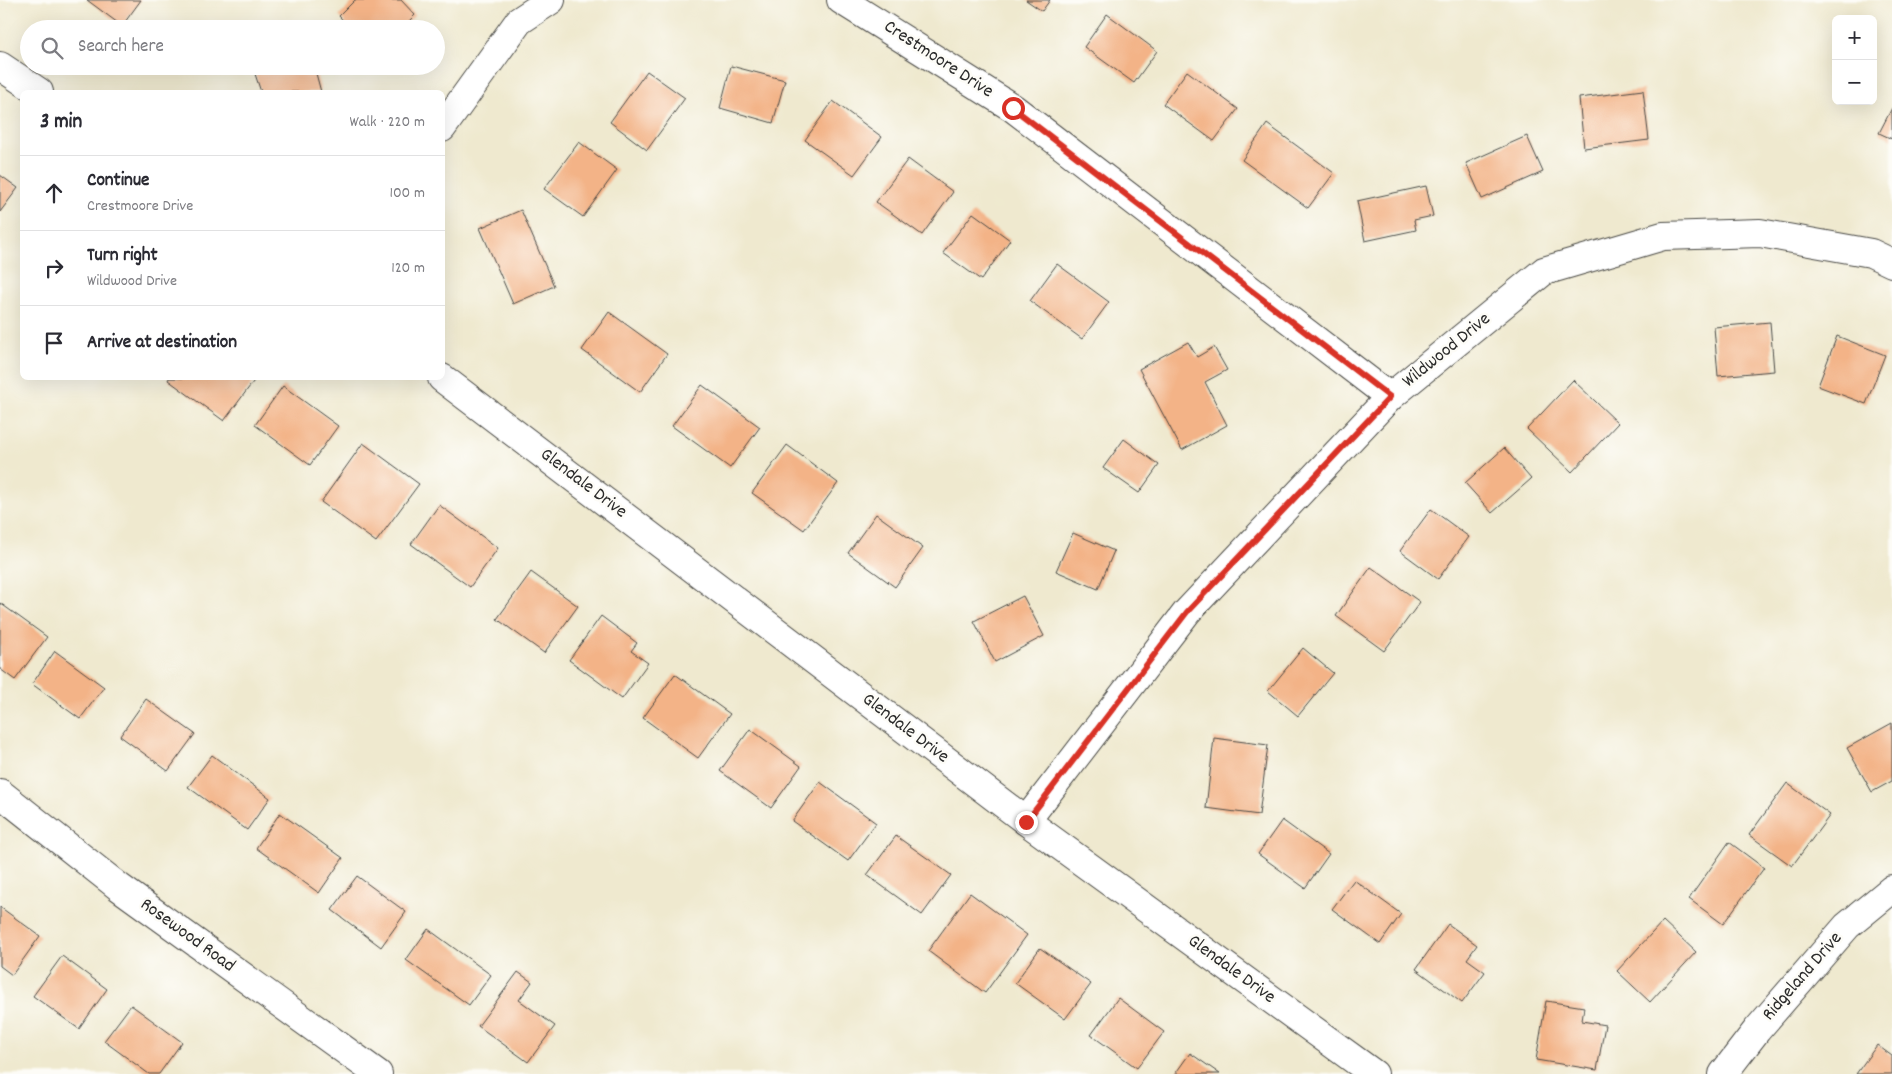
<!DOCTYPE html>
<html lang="en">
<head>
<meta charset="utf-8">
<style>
	:root { --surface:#fff; --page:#f7f7f7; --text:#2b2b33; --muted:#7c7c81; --line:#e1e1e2 }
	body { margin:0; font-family:Dekko,sans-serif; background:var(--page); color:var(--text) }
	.controls { position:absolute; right:15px; top:15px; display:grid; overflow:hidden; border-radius:8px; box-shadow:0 5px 20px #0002 }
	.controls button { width:45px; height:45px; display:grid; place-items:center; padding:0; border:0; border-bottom:1px solid var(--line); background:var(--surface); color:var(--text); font:25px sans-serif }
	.stop { position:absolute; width:15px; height:15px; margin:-11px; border:4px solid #d93025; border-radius:50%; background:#fff }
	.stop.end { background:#d93025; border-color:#fff; box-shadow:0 1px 5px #0008 }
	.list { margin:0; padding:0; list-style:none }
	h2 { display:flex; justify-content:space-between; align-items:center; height:65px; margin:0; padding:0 20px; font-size:21px }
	h2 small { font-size:16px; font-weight:400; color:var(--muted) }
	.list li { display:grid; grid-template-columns:32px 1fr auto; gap:15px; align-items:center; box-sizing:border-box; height:75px; padding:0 20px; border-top:1px solid var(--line) }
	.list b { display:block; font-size:19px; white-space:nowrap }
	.list p { margin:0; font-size:16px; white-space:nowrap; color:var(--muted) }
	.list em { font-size:16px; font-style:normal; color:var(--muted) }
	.icon { flex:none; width:28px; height:28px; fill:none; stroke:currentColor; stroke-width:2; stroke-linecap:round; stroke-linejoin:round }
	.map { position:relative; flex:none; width:1892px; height:1074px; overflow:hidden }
	.search { position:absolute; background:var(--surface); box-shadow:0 5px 20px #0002; left:20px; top:20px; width:425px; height:55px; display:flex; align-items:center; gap:12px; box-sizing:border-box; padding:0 18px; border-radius:28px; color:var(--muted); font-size:19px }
	.panel { position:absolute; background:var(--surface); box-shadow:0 5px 20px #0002; left:20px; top:90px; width:425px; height:290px; border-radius:8px }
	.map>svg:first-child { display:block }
	.building { fill:#f3b387 }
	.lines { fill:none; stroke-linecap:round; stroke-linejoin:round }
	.minor-casing { stroke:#484844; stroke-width:30 }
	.minor { stroke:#fff; stroke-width:28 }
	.route { stroke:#d93025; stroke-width:6 }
	.labels { text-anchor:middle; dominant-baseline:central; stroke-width:5; stroke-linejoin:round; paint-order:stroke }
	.street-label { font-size:19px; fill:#2b2b2b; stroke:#fdfcf7 }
</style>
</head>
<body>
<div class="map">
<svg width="1892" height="1074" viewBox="0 0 1892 1074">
	<rect width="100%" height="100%" fill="#fdfcf7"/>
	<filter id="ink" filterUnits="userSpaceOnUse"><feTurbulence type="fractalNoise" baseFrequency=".02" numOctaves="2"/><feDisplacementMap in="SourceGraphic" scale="10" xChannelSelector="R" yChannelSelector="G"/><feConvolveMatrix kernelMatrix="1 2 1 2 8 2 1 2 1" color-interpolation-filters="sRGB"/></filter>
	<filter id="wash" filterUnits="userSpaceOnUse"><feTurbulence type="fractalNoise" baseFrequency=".0096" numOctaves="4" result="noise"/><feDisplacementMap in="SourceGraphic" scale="20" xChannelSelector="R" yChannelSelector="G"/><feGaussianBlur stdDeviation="1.12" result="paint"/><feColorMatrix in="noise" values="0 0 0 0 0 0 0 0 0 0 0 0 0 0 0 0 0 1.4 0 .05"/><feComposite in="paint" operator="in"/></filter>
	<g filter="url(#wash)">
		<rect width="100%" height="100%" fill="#efe9cf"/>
		<g id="blocks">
			<!-- building -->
			<g class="building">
				<polygon points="87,0 141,0 122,26"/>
				<polygon points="355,0 401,0 415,15 401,29 351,29 339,16"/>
				<polygon points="1026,0 1050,0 1042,11"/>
				<polygon points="1107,14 1157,51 1134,83 1084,47"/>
				<polygon points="281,66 314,66 321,92 261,92 255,74"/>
				<polygon points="731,66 785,80 773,123 720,108"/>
				<polygon points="647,71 685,98 647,150 610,122"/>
				<polygon points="1187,71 1238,109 1214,141 1163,104"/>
				<polygon points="1643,90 1649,140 1584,148 1579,98"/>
				<polygon points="833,101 882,137 854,175 805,140"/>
				<polygon points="1892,108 1892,139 1879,133"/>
				<polygon points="1267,124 1334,173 1308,208 1242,160"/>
				<polygon points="1527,136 1543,172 1482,199 1466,163"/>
				<polygon points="579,142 617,170 583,217 544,189"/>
				<polygon points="908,159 953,192 922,235 876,202"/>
				<polygon points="0,175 18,188 0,212"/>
				<polygon points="1426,186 1433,216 1414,220 1416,230 1365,241 1357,201"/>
				<polygon points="521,210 554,286 513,304 480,228"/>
				<polygon points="973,213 1010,240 981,280 943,253"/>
				<polygon points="1057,264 1109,302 1082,339 1030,301"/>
				<polygon points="609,312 667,354 640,392 582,350"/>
				<polygon points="1770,322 1774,371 1718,376 1714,327"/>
				<polygon points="1837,336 1885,355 1866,404 1818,386"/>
				<polygon points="1188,342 1197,357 1214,347 1227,370 1205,382 1227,425 1182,450 1139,369"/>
				<polygon points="169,378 256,378 224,421 168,380"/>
				<polygon points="1573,380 1618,423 1572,472 1527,429"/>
				<polygon points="702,385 760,427 730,468 672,426"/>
				<polygon points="283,386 338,426 310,465 255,425"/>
				<polygon points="1124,439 1159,465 1139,493 1103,468"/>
				<polygon points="363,443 419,484 376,542 321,502"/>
				<polygon points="787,445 838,483 804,530 752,493"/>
				<polygon points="1504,448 1531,479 1492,513 1465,483"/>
				<polygon points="439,505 498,548 470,587 411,544"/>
				<polygon points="1431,509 1469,537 1438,579 1400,551"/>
				<polygon points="876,514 923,548 895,587 848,553"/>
				<polygon points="1073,533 1114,551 1098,589 1056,571"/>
				<polygon points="1371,567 1420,602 1384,651 1336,616"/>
				<polygon points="531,572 578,606 544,653 497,619"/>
				<polygon points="1023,596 1044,636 995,662 974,621"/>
				<polygon points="0,603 47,637 15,680 0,669"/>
				<polygon points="601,616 637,643 631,651 648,663 622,699 569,660"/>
				<polygon points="1303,648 1333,673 1298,716 1268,691"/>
				<polygon points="55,651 104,687 80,719 32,684"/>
				<polygon points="675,674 730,714 698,758 643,718"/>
				<polygon points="146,699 195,734 168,771 120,736"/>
				<polygon points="1892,723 1892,781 1872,792 1847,748"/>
				<polygon points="750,729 801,766 771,808 720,771"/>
				<polygon points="1214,738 1268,745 1259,815 1206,808"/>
				<polygon points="212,755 270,798 247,830 188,787"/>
				<polygon points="820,782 876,823 848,861 792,821"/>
				<polygon points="1787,783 1830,815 1792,866 1749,835"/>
				<polygon points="280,813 343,858 319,893 256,848"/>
				<polygon points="1282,820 1329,854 1305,888 1258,854"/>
				<polygon points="896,836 951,875 922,915 867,875"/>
				<polygon points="1729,842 1764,868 1723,924 1689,899"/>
				<polygon points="357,876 406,912 381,947 332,910"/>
				<polygon points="1354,880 1401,914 1380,944 1332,909"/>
				<polygon points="970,893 1027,935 985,993 928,951"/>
				<polygon points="0,907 40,936 12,975 0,966"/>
				<polygon points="1663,921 1696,952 1650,1002 1617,971"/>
				<polygon points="1448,924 1477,945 1467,959 1485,972 1462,1003 1416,969"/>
				<polygon points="428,929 491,975 469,1005 406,960"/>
				<polygon points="1040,948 1091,984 1065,1019 1015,983"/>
				<polygon points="62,956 107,989 79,1029 33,996"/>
				<polygon points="518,972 532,982 519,1000 555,1026 528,1062 478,1026"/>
				<polygon points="1118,998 1164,1032 1137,1068 1091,1035"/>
				<polygon points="1546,1001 1584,1007 1582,1021 1605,1025 1597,1070 1536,1060"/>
				<polygon points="131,1005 182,1042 159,1074 149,1074 104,1041"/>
				<polygon points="1877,1045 1892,1056 1892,1074 1856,1074"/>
				<polygon points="1190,1053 1220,1074 1175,1074"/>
			</g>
		</g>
	</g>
	<g filter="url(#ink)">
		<use href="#blocks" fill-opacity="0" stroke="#484844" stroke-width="1"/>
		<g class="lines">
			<defs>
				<g id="minor">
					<polyline points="841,0 1013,108 1390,397"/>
					<polyline points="0,66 39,92"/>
					<polyline points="442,128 519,21 551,0"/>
					<polyline points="442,378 1026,821 1374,1074"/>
					<polyline points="0,793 119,887 378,1074"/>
					<polyline points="1026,821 1187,612 1390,397 1544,271 1663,236 1760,233 1871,253 1892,263"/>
					<polyline points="1723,1074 1757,1030 1847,926 1892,889"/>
				</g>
			</defs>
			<!-- minor casing -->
			<use href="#minor" class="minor-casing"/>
			<!-- minor -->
			<use href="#minor" class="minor"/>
		</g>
	</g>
	<g class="lines" filter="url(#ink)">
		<!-- route -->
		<polyline class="route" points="1013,108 1390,397 1187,612 1026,822"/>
	</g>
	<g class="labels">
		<!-- street labels -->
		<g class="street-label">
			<text transform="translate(938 60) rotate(33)">Crestmoore Drive</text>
			<text transform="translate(1447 351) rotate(-39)">Wildwood Drive</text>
			<text transform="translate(583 484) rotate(37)">Glendale Drive</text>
			<text transform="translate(905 729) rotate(37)">Glendale Drive</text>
			<text transform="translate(187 936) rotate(36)">Rosewood Road</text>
			<text transform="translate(1231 970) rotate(36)">Glendale Drive</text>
			<text transform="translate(1803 977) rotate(-49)">Ridgeland Drive</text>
		</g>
	</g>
</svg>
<div class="controls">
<button>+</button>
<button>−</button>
</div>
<div class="stop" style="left:1013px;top:108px"></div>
<div class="stop end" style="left:1026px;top:822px"></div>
<div class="search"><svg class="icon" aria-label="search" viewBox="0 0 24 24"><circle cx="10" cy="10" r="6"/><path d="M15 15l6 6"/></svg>Search here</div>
<section class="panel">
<h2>3 min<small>Walk · 220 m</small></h2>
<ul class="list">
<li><svg class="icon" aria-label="ahead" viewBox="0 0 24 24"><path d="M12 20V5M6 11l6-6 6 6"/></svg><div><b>Continue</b><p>Crestmoore Drive</p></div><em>100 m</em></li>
<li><svg class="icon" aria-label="right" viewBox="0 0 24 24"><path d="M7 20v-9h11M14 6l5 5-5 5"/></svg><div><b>Turn right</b><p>Wildwood Drive</p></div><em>120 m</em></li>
<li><svg class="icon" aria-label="arrive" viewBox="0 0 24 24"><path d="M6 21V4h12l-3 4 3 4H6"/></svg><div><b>Arrive at destination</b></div></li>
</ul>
</section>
</div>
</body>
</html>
